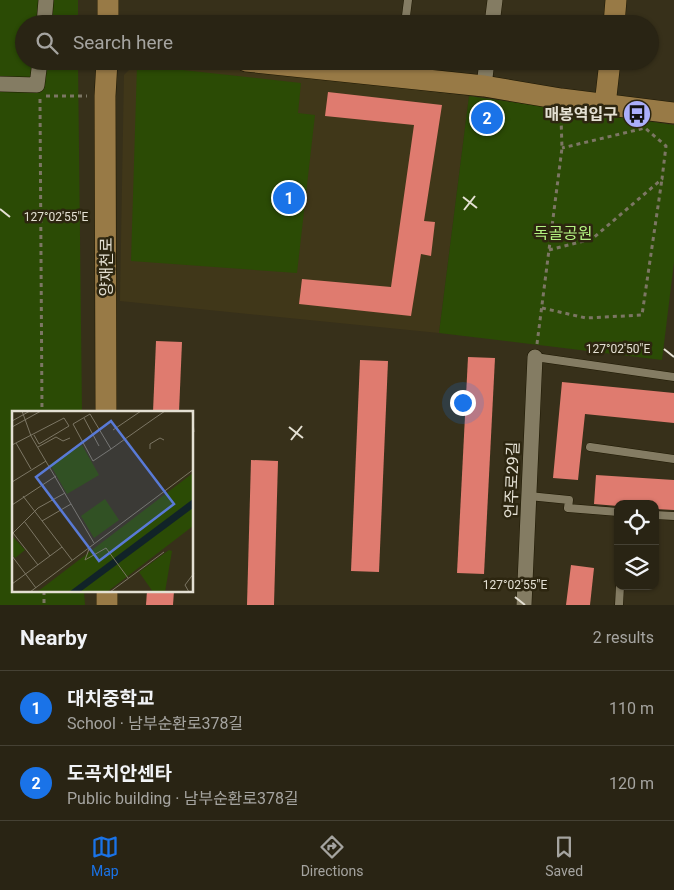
<!DOCTYPE html>
<html lang="en">
<head>
<meta charset="utf-8">
<style>
	:root { --surface:#292414; --page:#353022; --text:#f1f3f6; --muted:#a5a4a0; --line:#454134; --accent:#1a73e8 }
	body { margin:0; font-family:Roboto,"Noto Sans KR",sans-serif; background:var(--page); color:var(--text) }
	.controls { position:absolute; right:15px; bottom:15px; display:grid; overflow:hidden; border-radius:10px; box-shadow:0 1px 4px #0004 }
	.controls button { width:45px; height:45px; display:grid; place-items:center; padding:0; border:0; border-bottom:1px solid var(--line); background:var(--surface); color:var(--text); font:25px sans-serif }
	.you { position:absolute; left:462px; top:402px; width:18px; height:18px; margin:-12px; border:4px solid #fff; border-radius:50%; background:#1a73e8; box-shadow:0 0 0 8px #1a73e833 }
	.badge { display:grid; place-items:center; width:32px; height:32px; border-radius:50%; background:var(--accent); color:#fff; font-size:16px; font-weight:700 }
	.pin { position:absolute; translate:-50% -50%; border:2px solid #fff; box-shadow:0 1px 5px #0006 }
	.list { margin:0; padding:0; list-style:none }
	h2 { display:flex; justify-content:space-between; align-items:center; height:65px; margin:0; padding:0 20px; font-size:21px }
	h2 small { font-size:16px; font-weight:400; color:var(--muted) }
	.list li { display:grid; grid-template-columns:32px 1fr auto; gap:15px; align-items:center; box-sizing:border-box; height:75px; padding:0 20px; border-top:1px solid var(--line) }
	.list b { display:block; font-size:19px; white-space:nowrap }
	.list p { margin:0; font-size:16px; white-space:nowrap; color:var(--muted) }
	.list em { font-size:16px; font-style:normal; color:var(--muted) }
	.icon { flex:none; width:28px; height:28px; fill:none; stroke:currentColor; stroke-width:2; stroke-linecap:round; stroke-linejoin:round }
	.map { position:relative; flex:none; width:674px; height:605px; overflow:hidden }
	.search { position:absolute; background:var(--surface); box-shadow:0 1px 4px #0004; left:15px; right:15px; top:15px; height:55px; display:flex; align-items:center; gap:12px; box-sizing:border-box; padding:0 18px; border-radius:28px; color:var(--muted); font-size:19px }
	.sheet { height:215px; background:var(--surface) }
	nav { display:flex; justify-content:space-around; align-items:center; box-sizing:border-box; height:70px; border-top:1px solid var(--line); background:var(--surface); font-size:14px; color:var(--muted) }
	nav a { display:grid; justify-items:center; gap:2px }
	nav .on { color:var(--accent) }
	.map>svg:first-child { display:block }
	.built { fill:#403719 }
	.green { fill:#2b4b05 }
	.building { fill:#df7b6f }
	.lines { fill:none; stroke-linecap:round; stroke-linejoin:round }
	.lane-casing { stroke:#1e1803; stroke-width:9 }
	.street-casing { stroke:#1e1803; stroke-width:16 }
	.secondary-casing { stroke:#1e1803; stroke-width:22 }
	.path { stroke:#7c7664; stroke-width:3; stroke-dasharray:4 4; stroke-linecap:butt }
	.lane { stroke:#847c63; stroke-width:8 }
	.street { stroke:#847c63; stroke-width:15 }
	.secondary { stroke:#987a46; stroke-width:21 }
	.ticks { fill:none; stroke:#e4e0d3; stroke-width:2 }
	.labels { text-anchor:middle; dominant-baseline:central; stroke-width:5; stroke-linejoin:round; paint-order:stroke }
	.poi-label { font-size:16px; font-weight:bold; fill:#e4e0d3; stroke:#2d2610; text-anchor:end }
	.park-label { font-size:16px; fill:#b4f382; stroke:#2d2610 }
	.street-label { font-size:16px; fill:#e4e0d3; stroke:#2d2610 }
	.inset-road { fill:none; stroke:#7c7664; stroke-width:1 }
	.view { fill:#597ad6; fill-opacity:0.15; stroke:#597ad6; stroke-width:2.5 }
	.inset-edge { fill:none; stroke:#e4e0d3; stroke-width:2.5 }
	.ticks-label { font-size:12px; text-anchor:middle; fill:#e4e0d3; stroke:#2d2610; stroke-width:5; stroke-linejoin:round; paint-order:stroke }
</style>
</head>
<body>
<div class="map">
<svg width="674" height="605" viewBox="0 0 674 605">
	<rect width="100%" height="100%" fill="#37301a"/>
	<!-- built -->
	<polygon class="built" points="138,61 198,61 469,96 439,333 120,301 124,75"/>
	<!-- green -->
	<g class="green">
		<polygon points="0,0 78,0 78,24 24,24 24,61 78,61 82,412 14,412 14,591 84,591 85,605 0,605"/>
		<polygon points="137,65 301,83 298,113 315,115 297,273 131,261"/>
		<polygon points="469,96 674,125 674,262 662,360 439,333"/>
	</g>
	<!-- building -->
	<g class="building">
		<polygon points="328,92 442,105 424,221 435,222 431,256 421,254 411,316 299,304 302,279 391,287 414,125 325,116"/>
		<polygon points="156,341 182,342 179,412 153,412"/>
		<polygon points="468,357 495,358 484,574 457,573"/>
		<polygon points="360,360 388,361 379,572 351,571"/>
		<polygon points="562,382 674,393 674,423 585,414 578,480 553,478"/>
		<polygon points="251,460 278,461 274,605 247,605"/>
		<polygon points="596,475 674,480 674,510 655,509 655,504 618,504 618,506 594,504"/>
		<polygon points="571,565 594,568 590,605 566,605"/>
		<polygon points="147,591 174,591 173,605 146,605"/>
	</g>
	<g class="lines">
		<defs>
			<g id="lane">
				<polyline points="405,24 408,0"/>
				<polyline points="398,77 400,61"/>
				<polyline points="535,357 674,377"/>
				<polyline points="590,447 674,459"/>
				<polyline points="529,496 569,500 568,508 618,512"/>
				<polyline points="655,515 674,516"/>
				<polyline points="619,605 620,586"/>
			</g>
			<g id="street">
				<polyline points="44,24 46,0"/>
				<polyline points="492,24 495,0"/>
				<polyline points="0,84 37,85 40,61"/>
				<polyline points="484,86 487,61"/>
				<polyline points="524,605 535,357"/>
			</g>
			<g id="secondary">
				<polyline points="108,0 108,24"/>
				<polyline points="614,24 616,0"/>
				<polyline points="246,61 484,86 561,99 674,113"/>
				<polyline points="605,105 610,61"/>
				<polyline points="106,412 105,96 107,61"/>
				<polyline points="107,591 107,605"/>
			</g>
		</defs>
		<!-- lane casing -->
		<use href="#lane" class="lane-casing"/>
		<!-- street casing -->
		<use href="#street" class="street-casing"/>
		<!-- secondary casing -->
		<use href="#secondary" class="secondary-casing"/>
		<!-- path -->
		<g class="path">
			<polyline points="46,96 87,96"/>
			<polyline points="40,99 42,412"/>
			<polyline points="549,250 592,239 662,179 666,146 645,128 562,148"/>
			<polyline points="542,308 586,318 642,315 662,179"/>
			<polyline points="537,344 562,148 561,117"/>
			<polyline points="44,591 44,605"/>
		</g>
		<!-- lane -->
		<use href="#lane" class="lane"/>
		<!-- street -->
		<use href="#street" class="street"/>
		<!-- secondary -->
		<use href="#secondary" class="secondary"/>
	</g>
	<!-- ticks -->
	<path class="ticks" d="M463 197 477 208M0 209 10 217M464 210 475 196M664 349 674 357M289 427 303 438M291 440 302 426M515 597 525 605"/>
	<!-- icons -->
	<defs>
		<symbol id="bus-disc" viewBox="-11 -11 22 22"><circle r="9.5" fill="#abaffb" stroke="#2d2610"/><path d="M-5-6H5V4H4V6H2V4H-2V6H-4V4H-5ZM-3.5-4V0h7V-4ZM-3.5 1.2v1.5H-2V1.2ZM2 1.2v1.5H3.5V1.2Z" fill="#111"/></symbol>
	</defs>
	<g fill-rule="evenodd">
		<use href="#bus-disc" x="621" y="98" width="32" height="32"/>
	</g>
	<g class="labels">
		<!-- poi labels -->
		<g class="poi-label">
			<text x="618" y="114">매봉역입구</text>
		</g>
		<!-- park labels -->
		<g class="park-label">
			<text x="563" y="233">독골공원</text>
		</g>
		<!-- street labels -->
		<g class="street-label">
			<text transform="translate(106 267) rotate(-90)">양재천로</text>
			<text transform="translate(512 480) rotate(-88)">언주로29길</text>
		</g>
	</g>
	<!-- overview -->
	<g transform="translate(12 411)">
		<rect width="181" height="181" fill="#37301a"/>
		<path d="M70 34 87 64 55 83 38 53ZM181 62V115L95 181H25ZM93 88 107 109 82 127 69 105ZM0 125 13 139 3 147 0 143ZM157 139 160 140 153 181H141L127 161Z" fill="#2b4b05"/>
		<path d="M181 88V97L68 181H57Z" fill="#112328"/>
		<path class="inset-road" d="M10 0 19 25 82 132M180 0 182 21M72 7 87 35M0 10 18 0M0 16 29 0M101 19 129 0M4 32 19 58M0 34 52 7 57 15 27 33 22 24M26 36 44 26 51 30 58 27M99 38 78 3 61 13 81 50 99 38 113 28 140 9 153 0M138 38V33L148 27 152 29M0 71 34 50M11 85 60 149M0 94 44 65M12 110 38 145M30 110 59 93M1 122 26 154M0 123 26 97 53 82M77 138 73 149 94 137 116 167M0 145 24 177M0 173 50 136M18 181 182 58M98 181 152 141M177 181 173 174 182 162"/>
		<path class="view" d="M99 10 162 93 87 150 24 66Z"/>
		<rect width="181" height="181" class="inset-edge"/>
	</g>
	<g class="ticks-label">
		<text x="56" y="221">127°02'55"E</text>
		<text x="618" y="353">127°02'50"E</text>
		<text x="515" y="589">127°02'55"E</text>
	</g>
</svg>
<div class="controls">
<button><svg class="icon" aria-label="locate" viewBox="0 0 24 24"><circle cx="12" cy="12" r="6"/><path d="M12 2v4M12 18v4M2 12h4M18 12h4"/></svg></button>
<button><svg class="icon" aria-label="layers" viewBox="0 0 24 24"><path d="M12 4l9 5-9 5-9-5zM3 14l9 5 9-5"/></svg></button>
</div>
<div class="you"></div>
<div class="pin badge" style="left:289px;top:198px">1</div>
<div class="pin badge" style="left:487px;top:118px">2</div>
<div class="search"><svg class="icon" aria-label="search" viewBox="0 0 24 24"><circle cx="10" cy="10" r="6"/><path d="M15 15l6 6"/></svg>Search here</div>
</div>
<section class="sheet">
<h2>Nearby<small>2 results</small></h2>
<ul class="list">
<li><span class="badge">1</span><div><b>대치중학교</b><p>School · 남부순환로378길</p></div><em>110 m</em></li>
<li><span class="badge">2</span><div><b>도곡치안센타</b><p>Public building · 남부순환로378길</p></div><em>120 m</em></li>
</ul>
</section>
<nav>
<a class="on"><svg class="icon" aria-label="map" viewBox="0 0 24 24"><path d="M3 6l6-2 6 2 6-2v14l-6 2-6-2-6 2zM9 4v14M15 6v14"/></svg>Map</a>
<a><svg class="icon" aria-label="directions" viewBox="0 0 24 24"><path d="M12 3l9 9-9 9-9-9zM9 14v-3h6M13 9l2 2-2 2"/></svg>Directions</a>
<a><svg class="icon" aria-label="saved" viewBox="0 0 24 24"><path d="M7 4h10v16l-5-4-5 4z"/></svg>Saved</a>
</nav>
</body>
</html>
